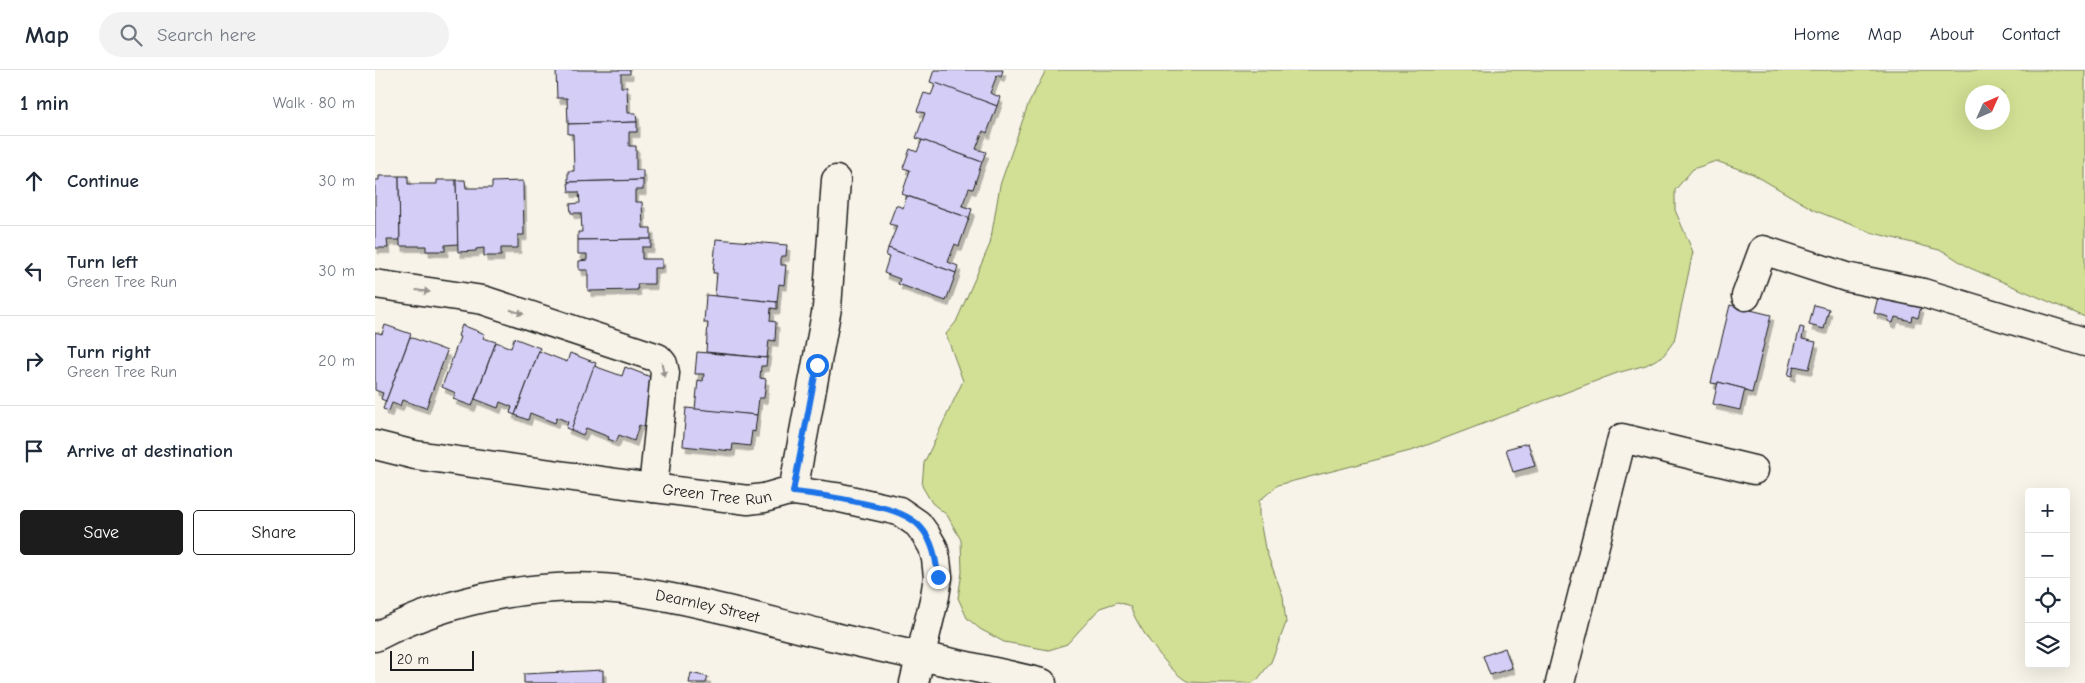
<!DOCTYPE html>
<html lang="en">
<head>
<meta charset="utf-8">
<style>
	:root { --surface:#fff; --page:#f2f2f3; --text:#1f2937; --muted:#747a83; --line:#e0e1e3; --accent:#1c1c1c }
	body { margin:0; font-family:"Comic Neue",sans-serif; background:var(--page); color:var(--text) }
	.controls { position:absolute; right:15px; bottom:15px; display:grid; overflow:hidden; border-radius:5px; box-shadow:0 5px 20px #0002 }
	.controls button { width:45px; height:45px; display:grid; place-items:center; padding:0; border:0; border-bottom:1px solid var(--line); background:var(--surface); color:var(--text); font:25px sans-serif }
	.compass { position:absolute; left:1590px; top:15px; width:45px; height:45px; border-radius:50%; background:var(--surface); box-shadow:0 5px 20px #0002; rotate:45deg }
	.scale { position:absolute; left:15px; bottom:12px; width:84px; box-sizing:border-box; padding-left:5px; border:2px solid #1c1c1c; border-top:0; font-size:14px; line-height:18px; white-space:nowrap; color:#1c1c1c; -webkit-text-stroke:4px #f7f3e8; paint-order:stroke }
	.stop { position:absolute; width:15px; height:15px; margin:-11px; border:4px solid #1a73e8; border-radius:50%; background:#fff }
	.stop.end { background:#1a73e8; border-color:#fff; box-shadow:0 1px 5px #0008 }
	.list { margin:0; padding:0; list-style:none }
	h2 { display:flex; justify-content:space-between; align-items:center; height:65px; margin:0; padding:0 20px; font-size:21px }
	h2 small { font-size:16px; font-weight:400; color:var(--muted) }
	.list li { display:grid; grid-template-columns:32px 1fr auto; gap:15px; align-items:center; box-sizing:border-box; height:90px; padding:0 20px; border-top:1px solid var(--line) }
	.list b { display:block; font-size:19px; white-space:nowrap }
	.list p { margin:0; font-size:16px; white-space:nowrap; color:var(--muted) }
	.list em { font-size:16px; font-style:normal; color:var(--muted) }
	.actions { display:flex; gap:10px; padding:15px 20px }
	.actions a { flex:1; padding:11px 0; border:1px solid var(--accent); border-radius:5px; text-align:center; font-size:18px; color:var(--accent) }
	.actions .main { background:var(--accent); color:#fff }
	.icon { flex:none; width:28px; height:28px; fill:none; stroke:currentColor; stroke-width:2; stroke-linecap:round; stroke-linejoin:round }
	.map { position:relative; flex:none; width:1710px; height:613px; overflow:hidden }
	header { display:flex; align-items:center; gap:30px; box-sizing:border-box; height:70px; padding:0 25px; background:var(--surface); border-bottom:1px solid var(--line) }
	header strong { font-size:24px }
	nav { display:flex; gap:28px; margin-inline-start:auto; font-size:18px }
	.search { width:350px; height:45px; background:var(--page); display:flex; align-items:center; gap:12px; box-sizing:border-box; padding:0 18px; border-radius:28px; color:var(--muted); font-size:19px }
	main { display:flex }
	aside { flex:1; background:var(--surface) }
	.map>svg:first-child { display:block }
	.green { fill:#d1e094; stroke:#767e58; fill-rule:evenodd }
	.building { fill:#d4cef7; stroke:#1c1c1c; filter:url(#shadow) }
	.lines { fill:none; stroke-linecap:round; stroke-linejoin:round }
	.minor-casing { stroke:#1c1c1c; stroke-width:31 }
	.minor { stroke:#f7f3e8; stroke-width:28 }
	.oneway { fill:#94928c }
	.route { stroke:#1a73e8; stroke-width:6 }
	.labels { text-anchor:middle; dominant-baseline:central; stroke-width:4.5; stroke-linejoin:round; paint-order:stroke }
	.street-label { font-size:16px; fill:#1c1c1c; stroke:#f7f3e8 }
</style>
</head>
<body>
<header>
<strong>Map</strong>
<div class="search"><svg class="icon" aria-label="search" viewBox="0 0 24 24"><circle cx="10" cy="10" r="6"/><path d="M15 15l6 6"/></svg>Search here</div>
<nav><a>Home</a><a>Map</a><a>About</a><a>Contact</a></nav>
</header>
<main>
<aside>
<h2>1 min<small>Walk · 80 m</small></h2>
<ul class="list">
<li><svg class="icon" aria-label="ahead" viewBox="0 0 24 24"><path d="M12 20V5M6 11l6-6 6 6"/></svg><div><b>Continue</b></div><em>30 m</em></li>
<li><svg class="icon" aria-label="left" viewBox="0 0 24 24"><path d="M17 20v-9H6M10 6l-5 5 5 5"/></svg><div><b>Turn left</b><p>Green Tree Run</p></div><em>30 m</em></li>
<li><svg class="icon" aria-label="right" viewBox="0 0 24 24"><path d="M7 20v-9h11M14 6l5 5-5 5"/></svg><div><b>Turn right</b><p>Green Tree Run</p></div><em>20 m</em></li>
<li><svg class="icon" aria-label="arrive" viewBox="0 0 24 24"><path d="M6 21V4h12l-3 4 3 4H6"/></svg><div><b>Arrive at destination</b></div></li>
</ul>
<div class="actions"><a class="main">Save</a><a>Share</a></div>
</aside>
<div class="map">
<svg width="1710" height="613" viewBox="0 0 1710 613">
	<defs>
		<filter id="shadow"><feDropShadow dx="3" dy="5.5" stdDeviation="0" flood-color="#0004"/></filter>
	</defs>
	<rect width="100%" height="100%" fill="#f7f3e8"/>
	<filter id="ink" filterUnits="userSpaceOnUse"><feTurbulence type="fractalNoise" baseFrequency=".02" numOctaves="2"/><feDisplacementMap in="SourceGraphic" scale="10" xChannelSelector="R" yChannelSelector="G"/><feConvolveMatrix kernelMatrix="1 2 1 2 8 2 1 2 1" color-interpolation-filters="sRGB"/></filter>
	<g filter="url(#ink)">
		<!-- green -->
		<path class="green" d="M671 0H1710V247L1595 198 1568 181 1495 162 1441 141 1378 104 1341 91 1318 99 1300 120V140L1318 182 1299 271 1288 286 1271 295 1242 303 1039 380 903 415 884 431V445L890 478 908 526 911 553 896 592 883 609 877 613C864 613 824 613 814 612 795 604 761 555 755 536L743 532 725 538 692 574 674 580 629 572 605 559 592 548 583 528 587 502 586 470 572 445 557 433 547 416 549 393 588 311 571 264 581 252 615 174 625 115 653 35ZM1598 22H1628V52H1598Z"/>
		<!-- building -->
		<g class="building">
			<polygon points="181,0 255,0 255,4 246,4 246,17 252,17 253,43 261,43 262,52 193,54 192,28 182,28"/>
			<polygon points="559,0 628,0 626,7 622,5 615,23 625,27 622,36 555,12"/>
			<polygon points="561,13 622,36 612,63 608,61 601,79 611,82 607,92 541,68 550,43 542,41 549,23 556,25"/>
			<polygon points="262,52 262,62 254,62 254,76 261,76 261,100 268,100 268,110 193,112 193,101 199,101 198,64 193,64 193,54"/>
			<polygon points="547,70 607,92 598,119 594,118 587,136 597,139 594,148 527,124 535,100 528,98 535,79 542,82"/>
			<polygon points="4,106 24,106 25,170 12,170 13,178 0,178 0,110 4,110"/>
			<polygon points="24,106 33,106 33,114 62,114 62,110 81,110 83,174 70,175 70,181 51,181 51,176 25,176"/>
			<polygon points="81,110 90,110 91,118 117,118 117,112 148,111 149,165 143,165 143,178 126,178 126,186 109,186 109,178 101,179 101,181 83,182"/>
			<polygon points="268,110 268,120 260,120 260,132 267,132 268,158 276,158 276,169 203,170 203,162 207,162 206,143 196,143 195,134 205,133 204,122 194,122 193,112"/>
			<polygon points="532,126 594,148 584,176 580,174 573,192 583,196 581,203 513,178 522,156 514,154 521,135 528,138"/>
			<polygon points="276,169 276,177 267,177 267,189 287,189 287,198 279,198 279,214 262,214 263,220 213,221 213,200 204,200 204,191 212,190 212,184 203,184 203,170"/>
			<polygon points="341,169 412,175 411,186 406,186 406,195 411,195 409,215 404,214 402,232 340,226 342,203 338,203"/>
			<polygon points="513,178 581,203 571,231 523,214 525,209 509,203 514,187 511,186"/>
			<polygon points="331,225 402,232 402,239 396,238 395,251 401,252 400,271 394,270 392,288 331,282 333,253 329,253"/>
			<polygon points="1503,227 1521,231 1522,227 1528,233 1546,237 1543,248 1537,246 1536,251 1520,247 1518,253 1513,251 1514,247 1499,243"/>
			<polygon points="1355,235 1396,245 1377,323 1370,321 1370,319 1343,312 1343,314 1336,313"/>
			<polygon points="1439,235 1454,239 1449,259 1434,255"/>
			<polygon points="10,255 36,264 11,331 6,329 8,323 0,320 0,262 7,264"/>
			<polygon points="87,255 110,264 108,268 121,272 97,336 78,329 81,323 67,317 85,267 83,266"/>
			<polygon points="1425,257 1429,258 1427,269 1441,272 1434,299 1419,296 1417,306 1413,305"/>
			<polygon points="35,267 72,281 51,338 27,330 25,336 17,333 14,341 8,339"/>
			<polygon points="139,268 165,278 140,345 135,343 137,337 125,332 123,338 100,329 121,272 136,278"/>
			<polygon points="164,281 192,292 195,283 221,293 196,360 191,358 193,352 182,347 180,353 155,343 153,350 140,345"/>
			<polygon points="322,282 392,288 391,296 386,296 385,308 391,309 389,328 384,328 382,345 320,340 323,310 328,311 329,304 320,304"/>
			<polygon points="219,296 247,306 250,297 286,311 269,357 264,355 259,371 244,365 241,372 233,369 234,367 211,358 208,365 196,360"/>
			<polygon points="1343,312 1370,319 1365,340 1338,334"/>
			<polygon points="311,338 382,345 380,362 377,361 375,376 358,374 357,381 308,376"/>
			<polygon points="1153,373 1160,396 1138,402 1131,379"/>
			<polygon points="1130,578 1137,598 1115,605 1108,586"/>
			<polygon points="228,600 228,613 149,613 149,604"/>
			<polygon points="316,603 333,607 331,613 314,613"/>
		</g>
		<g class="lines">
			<defs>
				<g id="minor">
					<polyline points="0,214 108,230 283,288 288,294 290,303 278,418"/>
					<polyline points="1371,226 1388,180 1471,207 1548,223 1710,272"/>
					<path id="s1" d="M0 375 40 385 278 418 373 430 389 428 410 422 418 421 461 427 524 441 543 454 551 465 558 477 561 489 563 507 560 526 539 613"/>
					<polyline points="418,421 452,238 461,110"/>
					<path id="s2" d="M0 567C77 527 171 509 257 521 326 531 393 551 460 567 529 584 598 596 667 613"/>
					<polyline points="1185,613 1247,368 1379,400"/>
				</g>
			</defs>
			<!-- minor casing -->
			<use href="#minor" class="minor-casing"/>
			<!-- minor -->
			<use href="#minor" class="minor"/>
		</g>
		<!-- one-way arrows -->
		<defs><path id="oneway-solid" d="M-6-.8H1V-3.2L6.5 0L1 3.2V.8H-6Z" transform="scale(1.25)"/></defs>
		<g class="oneway">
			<use href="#oneway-solid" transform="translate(48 221) rotate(8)"/>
			<use href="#oneway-solid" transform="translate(142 242) rotate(18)"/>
			<use href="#oneway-solid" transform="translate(288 300) rotate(80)"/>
		</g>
	</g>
	<g class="lines" filter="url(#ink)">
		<!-- route -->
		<path class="route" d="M442 295 418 422C441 424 464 428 487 433 536 443 558 452 563 507"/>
	</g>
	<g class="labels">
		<!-- street labels -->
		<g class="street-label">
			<text stroke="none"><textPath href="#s1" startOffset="346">Green Tree Run</textPath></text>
			<text stroke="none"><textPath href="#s2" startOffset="342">Dearnley Street</textPath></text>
		</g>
	</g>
</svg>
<div class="controls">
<button>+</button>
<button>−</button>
<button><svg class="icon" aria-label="locate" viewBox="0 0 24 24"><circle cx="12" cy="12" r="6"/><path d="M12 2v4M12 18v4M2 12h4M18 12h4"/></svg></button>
<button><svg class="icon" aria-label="layers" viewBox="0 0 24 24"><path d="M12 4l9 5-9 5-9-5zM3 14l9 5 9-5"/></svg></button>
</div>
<svg class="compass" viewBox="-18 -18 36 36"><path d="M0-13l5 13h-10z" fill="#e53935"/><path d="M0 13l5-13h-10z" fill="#747a83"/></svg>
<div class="scale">20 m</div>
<div class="stop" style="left:442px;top:295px"></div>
<div class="stop end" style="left:563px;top:507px"></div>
</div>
</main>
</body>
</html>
